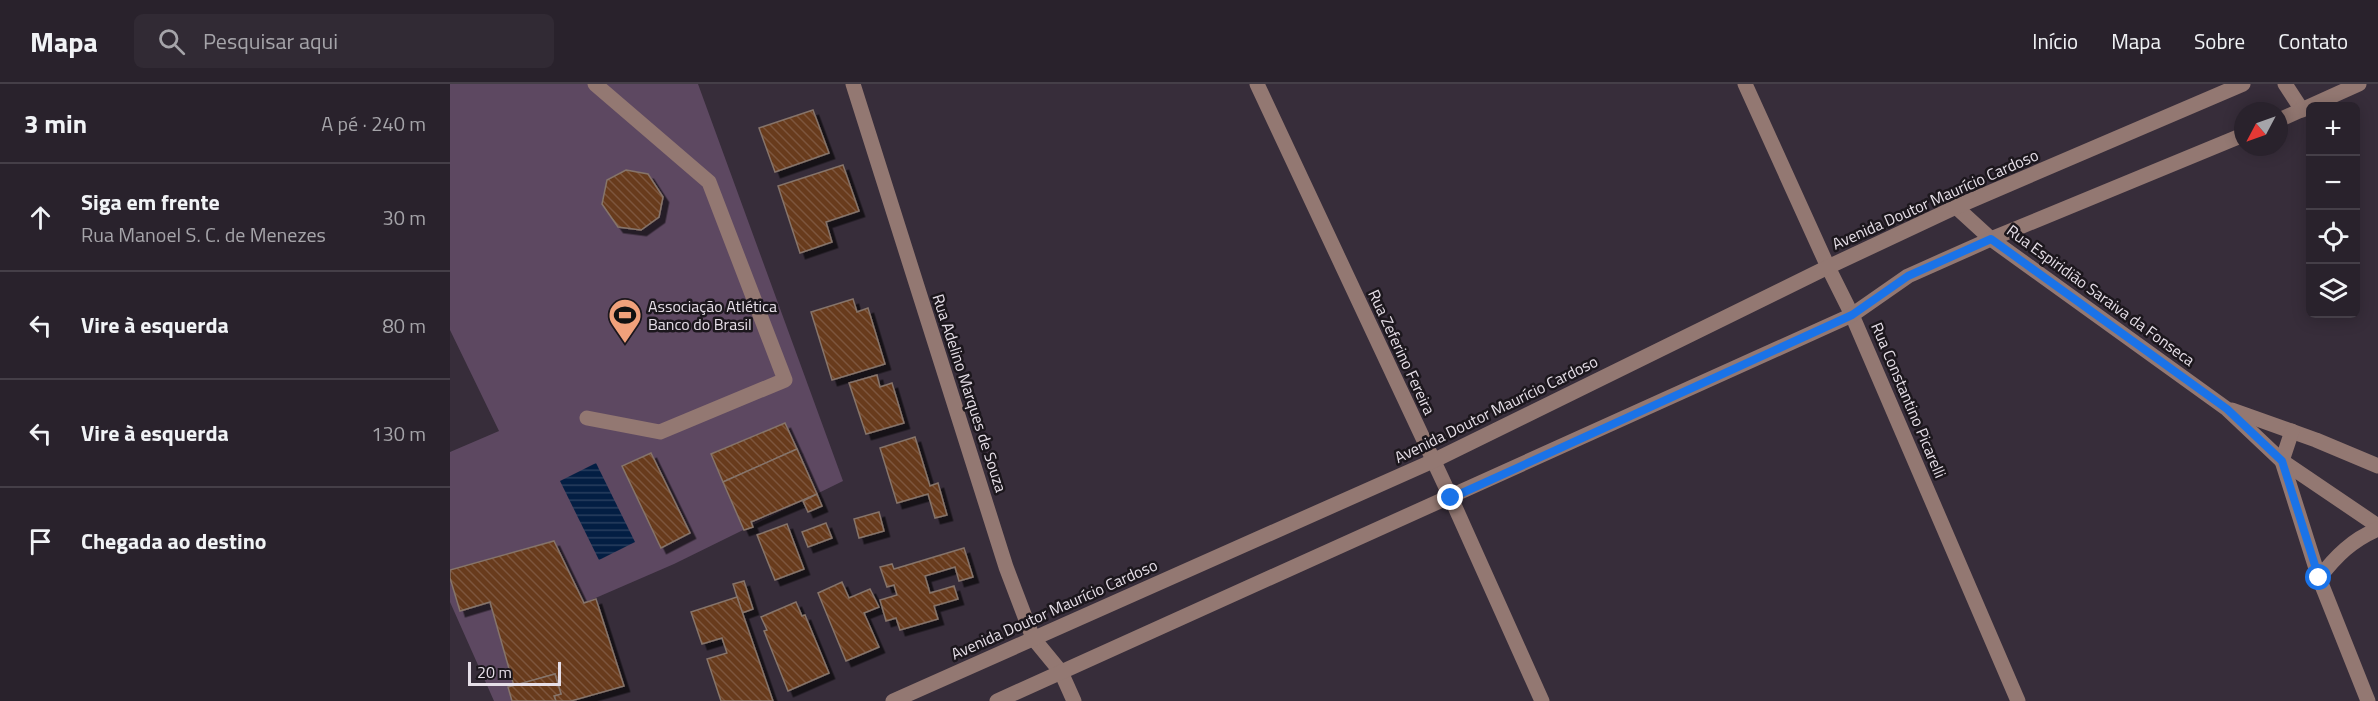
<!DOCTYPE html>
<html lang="pt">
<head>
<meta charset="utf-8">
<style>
	:root { --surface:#29222c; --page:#312a34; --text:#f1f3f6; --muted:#a5a4a9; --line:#453f48 }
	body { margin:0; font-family:"Titillium Web",sans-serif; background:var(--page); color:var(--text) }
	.controls { position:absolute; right:18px; top:18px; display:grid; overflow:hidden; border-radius:9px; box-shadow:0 3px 15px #0003 }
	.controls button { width:54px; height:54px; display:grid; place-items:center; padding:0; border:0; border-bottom:2px solid var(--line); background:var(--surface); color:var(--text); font:30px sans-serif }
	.compass { position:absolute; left:1784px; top:18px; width:54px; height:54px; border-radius:50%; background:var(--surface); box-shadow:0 3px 15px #0003; rotate:229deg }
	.scale { position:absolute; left:18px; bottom:15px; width:93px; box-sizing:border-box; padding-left:6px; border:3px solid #e6dfe8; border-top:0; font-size:16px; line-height:21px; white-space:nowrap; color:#e6dfe8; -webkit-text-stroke:4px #1c171d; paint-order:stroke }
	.stop { position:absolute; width:18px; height:18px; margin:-14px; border:4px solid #1a73e8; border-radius:50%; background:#fff }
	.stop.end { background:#1a73e8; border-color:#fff; box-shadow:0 2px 6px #0008 }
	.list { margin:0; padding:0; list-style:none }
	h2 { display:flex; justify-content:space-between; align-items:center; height:78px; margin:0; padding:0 24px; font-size:26px }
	h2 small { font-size:20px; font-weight:400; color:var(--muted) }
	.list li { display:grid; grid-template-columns:39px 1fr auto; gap:18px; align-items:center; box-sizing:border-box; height:108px; padding:0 24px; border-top:2px solid var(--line) }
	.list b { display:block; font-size:22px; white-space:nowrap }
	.list p { margin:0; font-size:20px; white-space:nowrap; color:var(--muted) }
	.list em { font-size:20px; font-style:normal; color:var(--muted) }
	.icon { flex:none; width:33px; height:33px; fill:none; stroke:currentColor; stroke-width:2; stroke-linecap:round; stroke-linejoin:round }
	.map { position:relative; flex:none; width:1928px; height:617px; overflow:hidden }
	header { display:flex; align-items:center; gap:36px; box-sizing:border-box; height:84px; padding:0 30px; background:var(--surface); border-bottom:2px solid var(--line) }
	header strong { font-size:28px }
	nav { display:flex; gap:33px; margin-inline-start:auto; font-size:21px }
	.search { width:420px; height:54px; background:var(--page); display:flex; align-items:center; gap:15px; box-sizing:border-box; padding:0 21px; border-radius:9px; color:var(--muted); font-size:22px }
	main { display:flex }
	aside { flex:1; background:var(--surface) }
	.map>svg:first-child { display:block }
	.grass { fill:#5d4861 }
	.water { fill:url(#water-rules) }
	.building { fill:url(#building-back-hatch); stroke:#86746a; stroke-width:1.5; filter:url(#shadow) }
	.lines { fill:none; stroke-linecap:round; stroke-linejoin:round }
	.minor { stroke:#937872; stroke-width:15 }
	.route { stroke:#1a73e8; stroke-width:8 }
	.labels { text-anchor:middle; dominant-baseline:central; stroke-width:5; stroke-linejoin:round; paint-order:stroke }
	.street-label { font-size:16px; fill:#e6dfe8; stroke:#1c171d }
	.poi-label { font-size:16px; fill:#e6dfe8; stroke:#1c171d; text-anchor:start }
</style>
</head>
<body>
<header>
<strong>Mapa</strong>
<div class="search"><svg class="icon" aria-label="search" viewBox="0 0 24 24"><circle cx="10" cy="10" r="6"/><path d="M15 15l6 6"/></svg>Pesquisar aqui</div>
<nav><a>Início</a><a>Mapa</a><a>Sobre</a><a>Contato</a></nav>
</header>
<main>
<aside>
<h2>3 min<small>A pé · 240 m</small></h2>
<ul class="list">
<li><svg class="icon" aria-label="ahead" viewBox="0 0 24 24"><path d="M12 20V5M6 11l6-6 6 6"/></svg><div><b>Siga em frente</b><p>Rua Manoel S. C. de Menezes</p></div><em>30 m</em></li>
<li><svg class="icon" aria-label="left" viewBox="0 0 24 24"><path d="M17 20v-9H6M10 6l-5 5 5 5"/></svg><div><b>Vire à esquerda</b></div><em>80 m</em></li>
<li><svg class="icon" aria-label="left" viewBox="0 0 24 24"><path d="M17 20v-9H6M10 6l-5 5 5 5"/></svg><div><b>Vire à esquerda</b></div><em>130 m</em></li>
<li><svg class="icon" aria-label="arrive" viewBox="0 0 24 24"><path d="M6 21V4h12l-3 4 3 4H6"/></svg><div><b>Chegada ao destino</b></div></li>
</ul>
</aside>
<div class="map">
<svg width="1928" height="617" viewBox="0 0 1928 617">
	<defs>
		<pattern id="water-rules" width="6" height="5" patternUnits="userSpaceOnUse" patternTransform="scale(1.5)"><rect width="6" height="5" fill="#031e43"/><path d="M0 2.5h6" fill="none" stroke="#283e5e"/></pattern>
		<pattern id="building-back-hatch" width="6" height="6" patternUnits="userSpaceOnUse" patternTransform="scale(1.5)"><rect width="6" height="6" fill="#673a1c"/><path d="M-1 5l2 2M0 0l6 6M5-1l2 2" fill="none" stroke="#7d563d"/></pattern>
		<filter id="shadow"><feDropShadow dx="5.5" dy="5.5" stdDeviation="0" flood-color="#0009"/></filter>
	</defs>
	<rect width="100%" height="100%" fill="#372d3a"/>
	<!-- grass -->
	<g class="grass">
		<polygon points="0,0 248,0 393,397 224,480 134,519 104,457 0,486 0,368 49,347 0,246"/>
		<polygon points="0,494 10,526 40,518 64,602 62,617 44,617 0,518"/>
	</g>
	<!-- water -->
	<polygon class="water" points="146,379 185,458 149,476 110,397"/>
	<!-- building -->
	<g class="building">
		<polygon points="363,26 379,69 325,88 309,44"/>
		<polygon points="393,81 409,127 376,138 382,158 350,169 328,102"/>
		<polygon points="176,86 198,90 213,113 209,133 191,146 168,143 152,120 157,96"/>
		<polygon points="403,215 407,228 418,224 435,280 382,296 361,228"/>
		<polygon points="427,291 430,303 442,299 454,339 416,350 399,299"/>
		<polygon points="335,339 347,365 273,398 261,370"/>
		<polygon points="465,353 480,402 488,399 497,431 485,434 478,410 447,419 430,364"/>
		<polygon points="347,365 367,410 301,438 303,443 294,446 273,398"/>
		<polygon points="201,369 240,449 211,464 172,382"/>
		<polygon points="367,410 372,422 358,428 353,417"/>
		<polygon points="429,428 434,447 409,454 404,435"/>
		<polygon points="376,439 382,454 358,463 352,448"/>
		<polygon points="337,440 354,485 325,496 307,451"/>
		<polygon points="104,457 134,519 146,515 174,602 121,617 106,617 104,612 111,610 105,590 64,602 40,518 10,527 0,494 0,486"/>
		<polygon points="514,464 523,493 509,497 505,483 475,492 480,509 504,502 508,515 484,522 488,535 450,546 446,534 436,537 430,516 447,511 444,501 437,503 430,483 442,480 444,485"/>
		<polygon points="294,497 303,525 292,529 283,500"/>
		<polygon points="392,498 399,514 420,505 429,523 414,529 429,563 396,577 368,509"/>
		<polygon points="287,513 323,617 271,617 257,575 277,569 272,554 252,560 241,528"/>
		<polygon points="346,518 352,532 355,531 379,589 338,607 314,547 317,546 311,533"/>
		<polygon points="105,590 111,610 104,612 106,617 62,617 58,603"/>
	</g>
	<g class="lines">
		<!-- minor -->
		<g class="minor">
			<polyline points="403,0 556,483 583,554 611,588 624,617"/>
			<polyline points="807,0 1001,414 1092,617"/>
			<polyline points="1295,0 1378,183 1402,231 1568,617"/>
			<polyline points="1835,0 1852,26"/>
			<polyline points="1829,36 1909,0"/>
			<polyline points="1506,123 1541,155 1777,325 1832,377 1928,442"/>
			<polyline points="1782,326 1866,356 1928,382"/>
			<polyline points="137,334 210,348 335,296 259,98 145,0"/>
			<polyline points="1842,347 1832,377 1869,494 1918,617"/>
			<path d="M1869 494C1886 472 1902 456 1928 445"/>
			<polyline points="443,617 983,377 1378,183 1506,123 1793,0"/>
			<polyline points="547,617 1402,231 1458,192 1541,155 1793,51"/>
		</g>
	</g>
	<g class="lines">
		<!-- route -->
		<polyline class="route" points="1001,414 1402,231 1458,192 1541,155 1777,325 1832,377 1869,494"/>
	</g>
	<!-- icons -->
	<defs>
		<symbol id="stadium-pin" viewBox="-11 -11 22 30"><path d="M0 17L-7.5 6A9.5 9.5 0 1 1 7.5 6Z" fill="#f1a17b" stroke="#1c171d"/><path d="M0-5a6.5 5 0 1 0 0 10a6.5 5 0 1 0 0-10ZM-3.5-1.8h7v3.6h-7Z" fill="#111"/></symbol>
	</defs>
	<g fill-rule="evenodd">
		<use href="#stadium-pin" x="156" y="212" width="38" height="52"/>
	</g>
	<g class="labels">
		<!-- street labels -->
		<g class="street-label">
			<text transform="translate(1485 115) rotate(-24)">Avenida Doutor Maurício Cardoso</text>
			<text transform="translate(1651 211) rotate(36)">Rua Espiridião Saraiva da Fonseca</text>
			<text transform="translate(952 268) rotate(65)">Rua Zeferino Fereira</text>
			<text transform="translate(520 309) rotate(72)">Rua Adelino Marques de Souza</text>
			<text transform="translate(1459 316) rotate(67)">Rua Constantino Picarelli</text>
			<text transform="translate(1046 325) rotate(-26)">Avenida Doutor Maurício Cardoso</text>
			<text transform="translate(604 525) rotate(-24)">Avenida Doutor Maurício Cardoso</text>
		</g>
		<!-- poi labels -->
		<g class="poi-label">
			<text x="198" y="222">Associação Atlética<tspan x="198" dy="18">Banco do Brasil</tspan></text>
		</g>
	</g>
</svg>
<div class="controls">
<button>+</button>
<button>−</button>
<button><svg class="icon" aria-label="locate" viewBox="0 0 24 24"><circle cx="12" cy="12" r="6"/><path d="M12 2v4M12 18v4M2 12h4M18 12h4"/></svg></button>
<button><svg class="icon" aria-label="layers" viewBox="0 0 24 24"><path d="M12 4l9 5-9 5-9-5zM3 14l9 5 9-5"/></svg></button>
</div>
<svg class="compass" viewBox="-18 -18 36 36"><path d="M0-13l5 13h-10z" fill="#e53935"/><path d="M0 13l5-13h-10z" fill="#a5a4a9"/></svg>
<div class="scale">20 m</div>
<div class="stop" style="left:1869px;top:494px"></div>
<div class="stop end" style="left:1001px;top:414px"></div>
</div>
</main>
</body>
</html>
